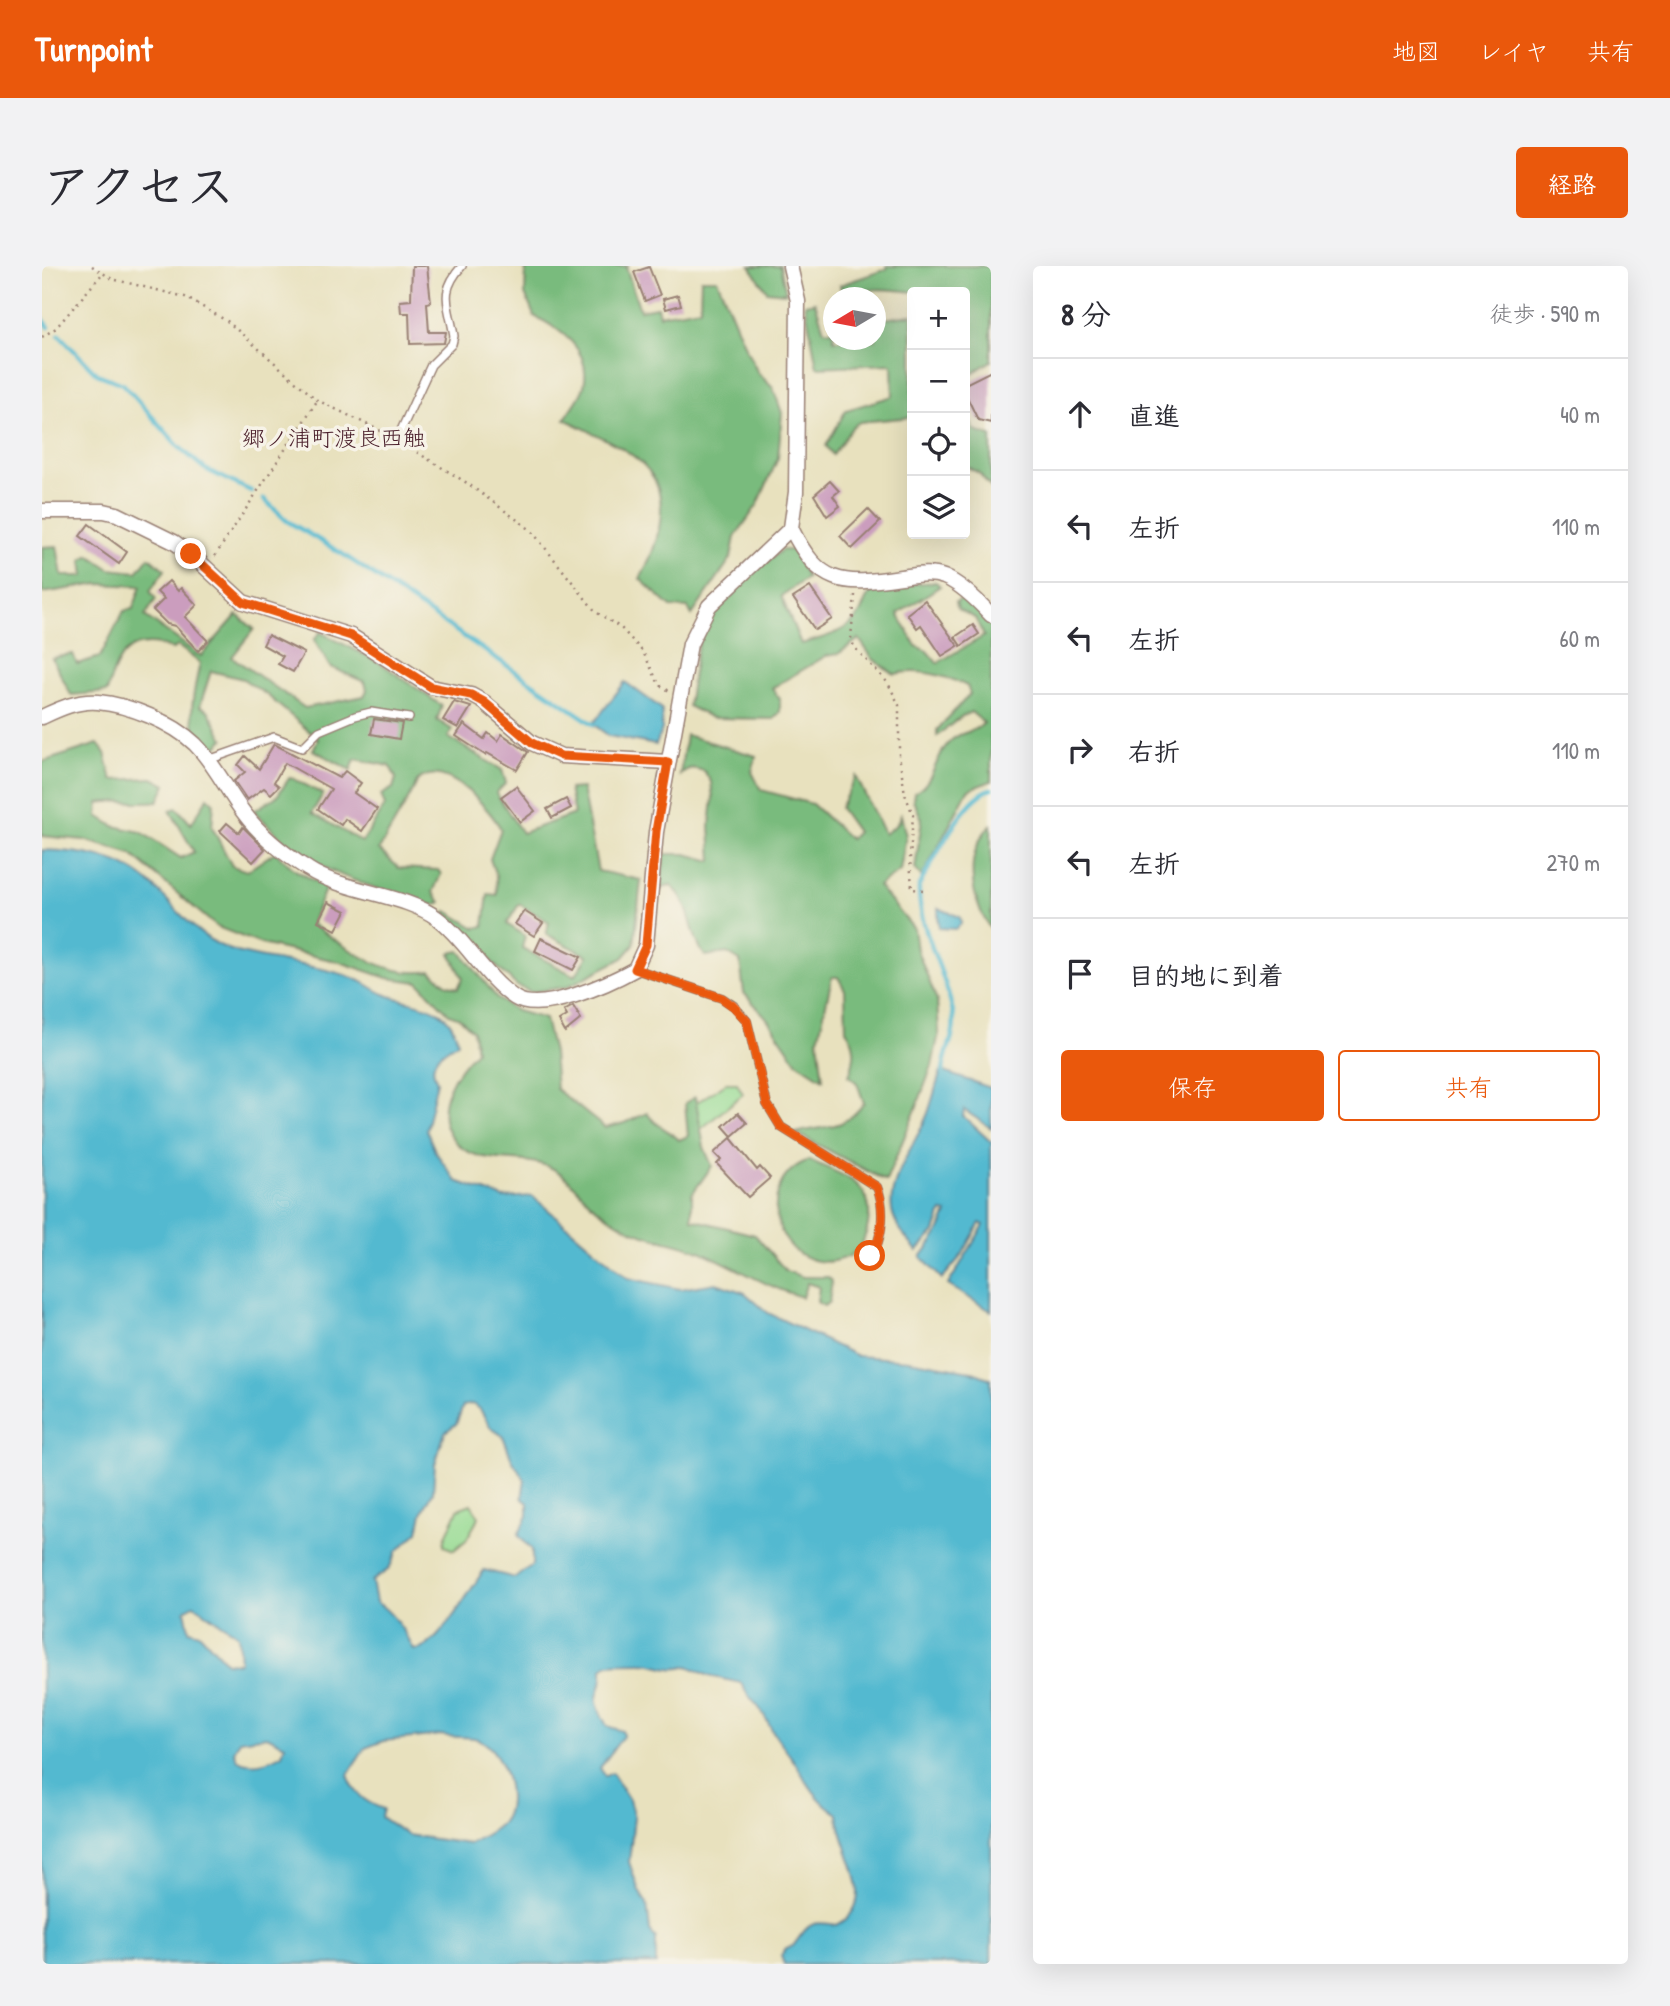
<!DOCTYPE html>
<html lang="ja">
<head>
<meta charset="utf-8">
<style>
	:root { --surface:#fff; --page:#f2f2f3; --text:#2b2b33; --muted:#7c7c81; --line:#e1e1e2; --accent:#ea580c }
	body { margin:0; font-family:"Patrick Hand","Klee One",sans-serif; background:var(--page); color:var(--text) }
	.controls { position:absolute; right:21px; top:21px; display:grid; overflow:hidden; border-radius:7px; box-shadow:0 7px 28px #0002 }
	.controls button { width:63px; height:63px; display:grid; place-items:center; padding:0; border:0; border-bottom:2px solid var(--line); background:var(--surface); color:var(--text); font:35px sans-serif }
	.compass { position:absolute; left:781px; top:21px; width:63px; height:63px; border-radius:50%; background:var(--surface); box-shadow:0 7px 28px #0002; rotate:260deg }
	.stop { position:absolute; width:21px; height:21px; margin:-16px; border:5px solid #ea580c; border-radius:50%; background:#fff }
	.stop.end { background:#ea580c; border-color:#fff; box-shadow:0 2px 7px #0008 }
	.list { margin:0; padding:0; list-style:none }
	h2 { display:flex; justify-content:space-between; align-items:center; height:91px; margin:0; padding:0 28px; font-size:30px }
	h2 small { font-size:23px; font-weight:400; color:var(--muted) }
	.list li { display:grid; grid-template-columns:46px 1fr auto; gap:21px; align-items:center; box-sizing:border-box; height:112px; padding:0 28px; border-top:2px solid var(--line) }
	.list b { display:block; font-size:26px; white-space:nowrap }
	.list em { font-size:23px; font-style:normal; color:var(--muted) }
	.actions { display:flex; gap:14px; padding:21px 28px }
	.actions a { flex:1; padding:16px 0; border:2px solid var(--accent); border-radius:7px; text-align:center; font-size:24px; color:var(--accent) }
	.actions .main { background:var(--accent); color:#fff }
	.icon { flex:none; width:38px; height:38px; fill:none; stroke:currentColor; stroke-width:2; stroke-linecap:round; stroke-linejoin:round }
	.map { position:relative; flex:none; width:949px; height:1698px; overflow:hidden; border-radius:7px }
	header { display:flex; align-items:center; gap:42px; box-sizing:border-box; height:98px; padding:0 35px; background:var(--accent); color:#fff }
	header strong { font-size:33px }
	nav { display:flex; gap:38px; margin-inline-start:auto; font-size:24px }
	.intro { display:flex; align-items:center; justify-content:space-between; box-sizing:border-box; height:168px; padding:0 42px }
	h1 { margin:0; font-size:49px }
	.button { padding:18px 32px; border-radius:7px; background:var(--accent); color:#fff; font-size:24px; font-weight:700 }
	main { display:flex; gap:42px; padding:0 42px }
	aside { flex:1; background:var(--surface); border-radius:7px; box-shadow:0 7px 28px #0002 }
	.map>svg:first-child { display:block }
	.green { fill:#97db93; stroke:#707d5f; stroke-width:2 }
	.forest { fill:#79bb7d; stroke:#626d54; stroke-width:2; fill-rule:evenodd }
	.water { fill:#52b9d0; stroke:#4e6c7e; stroke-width:2; fill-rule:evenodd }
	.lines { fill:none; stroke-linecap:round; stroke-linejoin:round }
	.stream { stroke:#52b9d0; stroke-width:4.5 }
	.building { fill:#cb9dbe }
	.service-casing { stroke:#998074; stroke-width:10 }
	.minor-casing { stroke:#998074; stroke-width:17 }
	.path { stroke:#998074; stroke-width:2.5; stroke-dasharray:2 5; stroke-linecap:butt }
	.service { stroke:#fff; stroke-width:7 }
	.minor { stroke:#fff; stroke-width:14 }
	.route { stroke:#ea580c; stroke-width:9 }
	.labels { text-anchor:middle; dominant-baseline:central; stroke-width:7; stroke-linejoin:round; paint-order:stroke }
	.quarter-label { font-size:23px; fill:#4a1f2b; stroke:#f7f3e8 }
</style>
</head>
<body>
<header>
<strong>Turnpoint</strong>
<nav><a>地図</a><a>レイヤ</a><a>共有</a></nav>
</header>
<div class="intro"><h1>アクセス</h1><a class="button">経路</a></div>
<main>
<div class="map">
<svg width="949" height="1698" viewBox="0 0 949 1698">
	<rect width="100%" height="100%" fill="#f7f3e8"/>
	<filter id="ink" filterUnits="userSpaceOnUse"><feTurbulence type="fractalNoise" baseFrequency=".0143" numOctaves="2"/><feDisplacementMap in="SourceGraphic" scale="14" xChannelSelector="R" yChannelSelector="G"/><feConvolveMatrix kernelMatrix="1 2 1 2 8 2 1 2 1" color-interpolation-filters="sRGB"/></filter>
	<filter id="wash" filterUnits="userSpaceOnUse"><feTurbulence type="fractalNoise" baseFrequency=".00686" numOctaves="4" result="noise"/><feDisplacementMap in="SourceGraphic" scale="28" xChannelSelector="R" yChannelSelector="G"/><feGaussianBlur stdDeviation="1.57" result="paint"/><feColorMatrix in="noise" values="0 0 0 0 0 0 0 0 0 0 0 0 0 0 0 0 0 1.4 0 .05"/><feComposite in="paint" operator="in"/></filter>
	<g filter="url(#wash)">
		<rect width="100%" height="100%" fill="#e8e1be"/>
		<!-- green -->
		<g class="green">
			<polygon points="684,817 695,817 701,828 659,863 654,837"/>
			<path d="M429 1238 437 1251 424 1274 412 1284 402 1280C401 1269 413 1255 416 1243Z"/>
		</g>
		<!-- forest -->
		<g class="forest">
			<path d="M484 0H587L584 1 598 44 615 41 617 49 658 42 659 13H675L704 83 716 107 731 122 740 147 736 192 716 238 693 271 689 292 650 349 646 342 629 341 598 313C614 284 631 236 607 205 588 181 549 167 523 153 529 143 540 130 542 120 550 84 519 63 492 50L483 28Z"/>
			<polygon points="708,0 738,0 744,27 725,25"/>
			<path d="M844 0H949V95L923 112V26C906 26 888 28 872 26 846 23 826 21 800 29L798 19 845 3Z"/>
			<polygon points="773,36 782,64 791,65 792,74 834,74 834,54 870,49 870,151 818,156 811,160 791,189 784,180 804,144 851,130 850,98 775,101 763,38"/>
			<polygon points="923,146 933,165 949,170 949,222 937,207 923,200"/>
			<path d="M15 280 20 310H42L40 294 47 289 68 303 95 306 107 291 123 304 108 325 114 333 103 350 159 390 195 349 212 363 190 391 263 442 322 430 325 424 323 416 288 401 272 374 278 366 337 396 400 440 395 454 411 464 406 471 460 504 464 517 454 527 480 567 532 548 527 523 540 522 556 605 599 614 592 679 581 692 525 721 489 726 475 720 402 650 405 645 434 662 442 660 446 628 455 629 454 610 448 593 459 563C447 542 402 491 375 515 375 521 343 572 337 584L357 602 396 604 399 608 391 626 399 636 390 640C343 624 292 613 251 582 237 572 225 557 212 545L235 530 248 511 281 528 270 547 320 576 343 540 339 529 351 522 354 512 348 500 313 493 309 504 271 484 276 473 225 429 201 413 169 405 158 440 166 444 182 473 172 483C138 468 152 426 158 397L136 380 131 383C88 368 75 388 65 426L29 429 10 392 31 388 35 398 58 391 82 345 91 343 99 320 57 318 0 327V281ZM477 638 507 656 504 668 546 690 533 710 480 682 483 670 465 658Z"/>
			<path d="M740 284H751L765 312 739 330 759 378C777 373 806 366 817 349 823 340 822 329 834 324 852 317 875 318 894 316L898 320 856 348 874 380 885 385 895 397 942 370 933 352 916 343 914 336 921 332 933 340 949 358V515L926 524 880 611 873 603 880 553 871 534 872 527C895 515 892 487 912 472 922 465 934 466 942 457L929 446 920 450 895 470V464L928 428 925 420C902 409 878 402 852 408L831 393 817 373 796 388 784 390 730 422 738 433V446L732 453 670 452 646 440C651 413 652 381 665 355 680 326 715 304 740 284Z"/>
			<path d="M644 469 714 490 710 506 719 524 770 538 808 573 815 566 798 542 814 510 842 568 855 558 859 549 864 570 858 605 836 620 872 663 875 684 895 735 897 767 890 800 872 848 844 915 754 867C786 858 800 866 822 837L815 817 807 810C813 793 816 779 804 764L803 724 796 711H790L776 774 781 813 755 796 724 751 702 727 698 695 685 687 663 690C646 667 651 636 628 619L619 623 622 588H644L670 595 668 560 671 532 669 516 662 505C651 501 646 501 638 509Z"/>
			<path d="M56 478 63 487 70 514 111 512 124 519 116 535C96 538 77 533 57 537L56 550 72 560 99 566 139 592 152 586 128 544 135 542 149 558 166 531 172 537 170 561 190 600 205 605 233 586 253 604 284 621 269 658C306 682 342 713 389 705L404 718 416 722 421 712 408 687 418 685 456 733 475 745 503 753 511 787 514 823 563 862 583 857 605 847C613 860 626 863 637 874L646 870 643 837 653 831 662 881 670 900 650 928V953L713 969 744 1005 761 1011H786L790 1015 787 1036 782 1040 775 1036 777 1021 765 1017 760 1031C724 1021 692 1000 658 985 634 975 604 973 582 960 572 954 560 946 551 939 535 924 524 906 502 899 471 888 430 903 408 869 390 841 413 805 434 785L431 765 418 752 407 748 376 716 345 712 298 696 219 678 175 661 89 588 42 574 0 570V496Z"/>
			<path d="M949 559V664C928 632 921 587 949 559Z"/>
			<path d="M767 894C804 911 838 918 824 967 821 977 814 988 805 991 739 1018 704 917 767 894Z"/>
		</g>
		<!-- water -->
		<g class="water">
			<polygon points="583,416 620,443 620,463 614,479 567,470 551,458"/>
			<path d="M0 584C38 585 79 590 109 618 137 644 156 675 195 686 233 696 277 699 314 713 324 717 332 724 342 728 374 741 407 735 416 776 399 786 384 795 395 815L384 864 393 885 414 915 462 932 490 930 586 1012 638 1023 674 1017 703 1027 726 1047 815 1090 867 1094 928 1105 949 1113V1698H742L739 1690 744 1682 751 1680C767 1659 766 1654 795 1659 841 1635 797 1584 796 1548 773 1534 765 1515 751 1494 741 1479 731 1469 724 1453 718 1439 705 1432 699 1417L667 1410 646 1400C628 1407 618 1397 600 1397 588 1397 577 1397 566 1398L560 1403C562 1434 544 1422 565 1460L580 1465 581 1470 558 1502 563 1510 570 1507 587 1534 592 1551 587 1596 597 1625 605 1638 608 1665 614 1673V1698H0ZM430 1138 438 1143 449 1162 461 1170 470 1194 483 1214 480 1232 486 1237V1250L476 1269 490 1284V1299L473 1312 442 1304C429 1322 394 1386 372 1384 363 1366 351 1346 334 1336L330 1315 347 1303 355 1285 376 1266 380 1247 391 1226 393 1198 403 1166 414 1158 421 1140ZM152 1339 196 1369 198 1397 184 1396 157 1367 147 1364 143 1344ZM399 1469C412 1472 422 1470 432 1472 459 1477 478 1534 460 1556 453 1565 437 1572 427 1578L365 1569 339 1551 341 1543C323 1536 313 1529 306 1509L323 1482 341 1475ZM225 1470 243 1479 240 1488C227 1496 209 1502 195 1493L192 1485 198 1474Z"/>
			<polygon points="896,642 918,651 919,658 913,663 897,662"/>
			<path d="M899 805 949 822V862L922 844 921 850 949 876V1045L906 1019 942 959 938 957 920 989 900 1013 879 991 896 968 905 947 900 946 893 966 875 985C865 973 853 960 850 944 845 914 876 874 886 847 891 833 894 819 899 805Z"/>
		</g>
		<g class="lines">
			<!-- stream -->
			<g class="stream">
				<polyline points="0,52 7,61"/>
				<polyline points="17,69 55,108 81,118 137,181 163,203 209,225"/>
				<polyline points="222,233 245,255 299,287 551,458"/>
				<path d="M901 806C902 785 915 771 911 747 904 704 875 663 877 619 894 592 920 533 949 523"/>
			</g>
		</g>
		<g id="blocks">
			<!-- building -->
			<g class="building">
				<polygon points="370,0 385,0 389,36 385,37 387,66 404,66 402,77 368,78 367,47 359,47 358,35 369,34"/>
				<polygon points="607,1 618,29 603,35 592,6"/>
				<polygon points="636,29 639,39 624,43 621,33"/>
				<polygon points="949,105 949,157 936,154 923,127 923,118"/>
				<polygon points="788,215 797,225 791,230 798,240 785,250 772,229"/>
				<polygon points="826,243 838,256 810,283 798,270"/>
				<polygon points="47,258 85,286 77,298 38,270"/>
				<polygon points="127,315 136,325 139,322 155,339 143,351 166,375 156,385 133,360 125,358 111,344 122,333 115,326"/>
				<polygon points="768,321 790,353 773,364 751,332"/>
				<polygon points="883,334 916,380 900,390 879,359 875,362 865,348"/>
				<polygon points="931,359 937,368 919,380 913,371"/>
				<polygon points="226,369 262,387 251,406 236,398 241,390 221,379"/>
				<polygon points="412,436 429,441 416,462 401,454"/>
				<polygon points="332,453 360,457 357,473 329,468"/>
				<polygon points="422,458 442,473 446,467 456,475 460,468 486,486 475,504 445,487 443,489 414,470"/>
				<polygon points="232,478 297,512 303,505 319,517 312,527 335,543 320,565 303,553 299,559 276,543 289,523 243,497 232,516 237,520 229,528 222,522 205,534 192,515 203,506 196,499 203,490 217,503"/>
				<polygon points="474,520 493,545 478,556 459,531"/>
				<polygon points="524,533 529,542 510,552 505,543"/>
				<polygon points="185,557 197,567 201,561 223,583 211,596 178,565"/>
				<polygon points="286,636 304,645 294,664 276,655"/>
				<polygon points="482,645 501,657 492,670 473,658"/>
				<polygon points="499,672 539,691 531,704 493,685"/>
				<polygon points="531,740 539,753 523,766 517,755 525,750 522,745"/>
				<polygon points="696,847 705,857 690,870 681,860"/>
				<polygon points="689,872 715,904 718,901 728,912 706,931 675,898 679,894 672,887"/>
			</g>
		</g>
	</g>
	<g filter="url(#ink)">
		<use href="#blocks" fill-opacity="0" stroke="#998074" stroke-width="2"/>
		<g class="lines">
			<defs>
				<g id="service">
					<path d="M355 173 389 99 410 78 412 70C407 38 396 27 420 0"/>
					<polyline points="166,494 232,471 260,482 277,465 313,450 329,446 367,452"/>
					<path d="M593 703 680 732 692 740 705 755 725 838 739 861 835 921C843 940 842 974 828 990"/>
				</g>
				<g id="minor">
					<polyline points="0,245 62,245 75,248 132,276 149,288 201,336 309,370 389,421 429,429 442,436 490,477 519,490 626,496"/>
					<path d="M749 262C777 319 799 320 859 311 874 309 888 306 902 311 919 318 937 336 949 349"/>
					<path d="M0 451C17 443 36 434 56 436 87 439 130 456 153 478 173 498 185 525 202 547 219 570 242 588 266 603 301 626 363 628 395 652 424 674 442 711 473 732 499 749 568 717 593 703L604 679 614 566 648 378 667 340 749 262 754 226 756 35 748 0"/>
				</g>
			</defs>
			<!-- service casing -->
			<use href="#service" class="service-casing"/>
			<!-- minor casing -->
			<use href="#minor" class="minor-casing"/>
			<!-- path -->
			<g class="path">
				<polyline points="50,0 70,13 143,31 185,55 275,134 345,168"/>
				<polyline points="0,71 14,62 60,8"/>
				<polyline points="363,179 425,217 489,264 554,346 579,362 601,386 617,418 627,425"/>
				<polyline points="173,290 275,135"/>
				<polyline points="813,329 809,371 812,381 846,417 857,439 857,489 863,528 871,549 868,592 870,623 881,624"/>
			</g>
			<!-- service -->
			<use href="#service" class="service"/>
			<!-- minor -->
			<use href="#minor" class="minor"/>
		</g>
	</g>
	<g class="lines" filter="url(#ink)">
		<!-- route -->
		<path class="route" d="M149 288 201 336 309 370 389 421 429 429 442 436 490 477 519 490 626 496 614 565 604 679 593 703 680 732 691 740 705 755 725 838 739 861 835 921C843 940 842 974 828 990"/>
	</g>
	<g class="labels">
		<!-- quarter labels -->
		<g class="quarter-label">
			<text x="292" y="171">郷ノ浦町渡良西触</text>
		</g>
	</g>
</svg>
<div class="controls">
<button>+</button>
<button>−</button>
<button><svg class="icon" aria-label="locate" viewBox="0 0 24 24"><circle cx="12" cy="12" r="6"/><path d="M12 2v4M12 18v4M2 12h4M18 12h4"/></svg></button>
<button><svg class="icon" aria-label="layers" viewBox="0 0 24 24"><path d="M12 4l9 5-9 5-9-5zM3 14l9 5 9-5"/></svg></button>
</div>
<svg class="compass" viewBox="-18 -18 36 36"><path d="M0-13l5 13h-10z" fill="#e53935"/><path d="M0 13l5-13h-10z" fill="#7c7c81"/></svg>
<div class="stop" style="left:828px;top:990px"></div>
<div class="stop end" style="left:149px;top:288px"></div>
</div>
<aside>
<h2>8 分<small>徒歩 · 590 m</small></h2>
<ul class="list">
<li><svg class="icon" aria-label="ahead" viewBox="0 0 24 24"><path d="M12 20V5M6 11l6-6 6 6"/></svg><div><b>直進</b></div><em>40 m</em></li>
<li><svg class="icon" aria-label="left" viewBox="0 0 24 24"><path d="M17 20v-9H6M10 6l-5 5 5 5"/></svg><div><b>左折</b></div><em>110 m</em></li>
<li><svg class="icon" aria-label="left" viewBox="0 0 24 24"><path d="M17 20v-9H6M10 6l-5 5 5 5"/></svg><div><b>左折</b></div><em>60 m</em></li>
<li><svg class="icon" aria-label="right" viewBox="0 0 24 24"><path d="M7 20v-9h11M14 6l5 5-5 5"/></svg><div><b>右折</b></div><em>110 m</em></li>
<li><svg class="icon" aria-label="left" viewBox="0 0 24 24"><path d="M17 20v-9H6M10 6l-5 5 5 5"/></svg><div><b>左折</b></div><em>270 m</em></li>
<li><svg class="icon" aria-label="arrive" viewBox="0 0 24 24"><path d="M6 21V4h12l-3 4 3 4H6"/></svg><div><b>目的地に到着</b></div></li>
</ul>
<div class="actions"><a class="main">保存</a><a>共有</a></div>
</aside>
</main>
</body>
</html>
